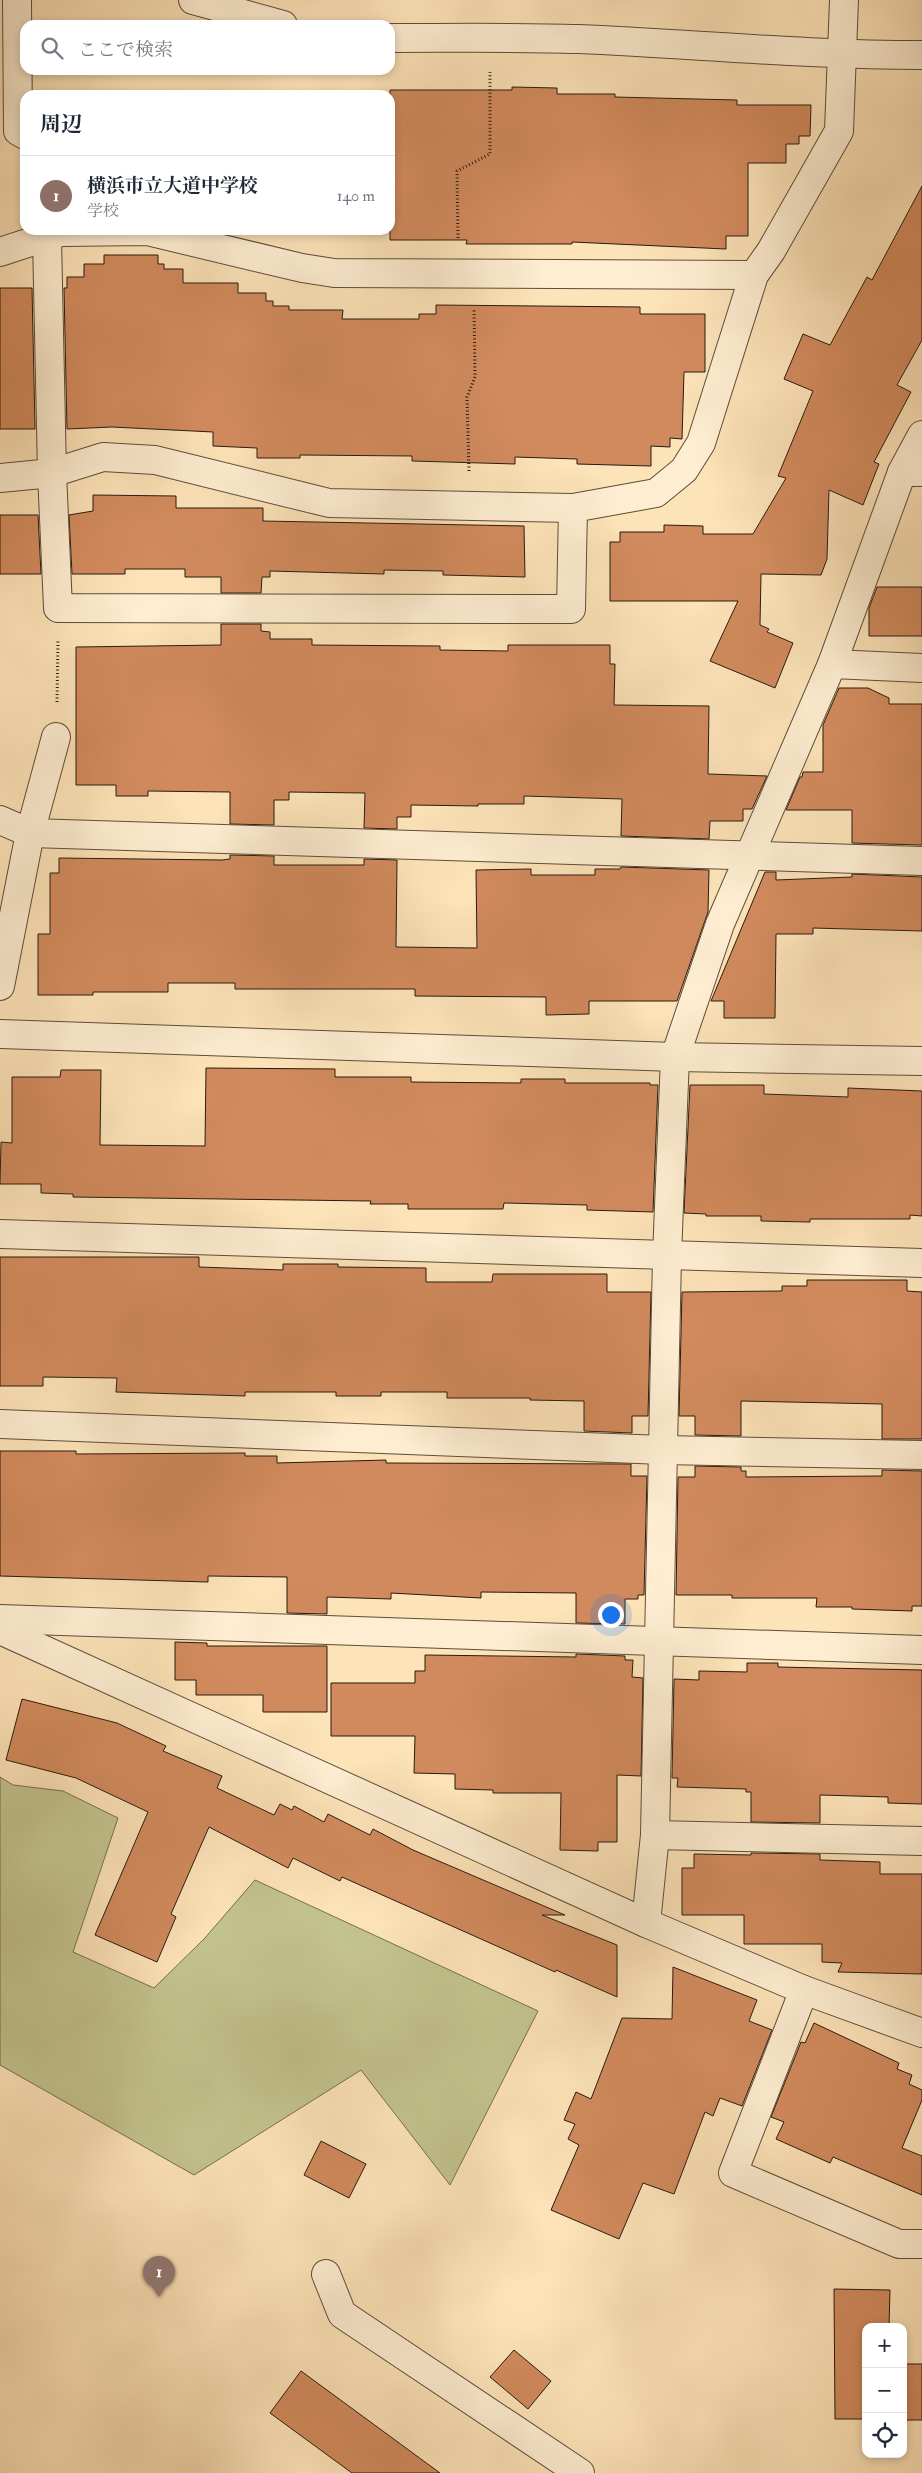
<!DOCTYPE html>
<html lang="ja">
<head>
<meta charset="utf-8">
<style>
	:root { --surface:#fff; --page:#f6f6f7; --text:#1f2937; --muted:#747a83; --line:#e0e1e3; --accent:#2563eb }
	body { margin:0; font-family:"IM FELL Double Pica","Noto Serif JP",serif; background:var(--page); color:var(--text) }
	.controls { position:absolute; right:15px; bottom:15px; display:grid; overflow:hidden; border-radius:10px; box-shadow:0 2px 8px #0003 }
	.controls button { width:45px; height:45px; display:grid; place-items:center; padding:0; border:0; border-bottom:1px solid var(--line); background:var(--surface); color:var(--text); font:25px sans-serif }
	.you { position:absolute; left:610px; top:1614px; width:18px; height:18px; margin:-12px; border:4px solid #fff; border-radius:50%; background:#1a73e8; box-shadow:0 0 0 8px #1a73e833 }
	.badge { display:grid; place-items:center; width:32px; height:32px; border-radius:50%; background:var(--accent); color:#fff; font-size:16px; font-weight:700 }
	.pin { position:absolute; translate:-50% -41px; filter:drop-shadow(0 1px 2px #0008) }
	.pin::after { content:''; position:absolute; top:26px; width:18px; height:15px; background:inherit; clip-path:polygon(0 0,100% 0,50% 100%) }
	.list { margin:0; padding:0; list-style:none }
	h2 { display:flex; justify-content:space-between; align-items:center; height:65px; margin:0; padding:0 20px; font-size:21px }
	h2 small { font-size:16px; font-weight:400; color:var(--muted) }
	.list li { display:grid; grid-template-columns:32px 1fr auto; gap:15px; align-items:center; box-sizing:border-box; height:80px; padding:0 20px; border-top:1px solid var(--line) }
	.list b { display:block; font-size:19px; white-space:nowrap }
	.list p { margin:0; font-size:16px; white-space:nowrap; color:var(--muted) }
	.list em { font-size:16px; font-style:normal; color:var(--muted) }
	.icon { flex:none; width:28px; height:28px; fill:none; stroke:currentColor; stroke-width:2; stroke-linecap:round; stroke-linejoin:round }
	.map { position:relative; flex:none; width:922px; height:2473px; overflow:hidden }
	.search { position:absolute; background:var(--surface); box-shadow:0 2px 8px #0003; left:20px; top:20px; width:375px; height:55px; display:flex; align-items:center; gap:12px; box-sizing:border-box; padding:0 18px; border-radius:15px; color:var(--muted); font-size:19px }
	.panel { position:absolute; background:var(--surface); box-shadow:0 2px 8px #0003; left:20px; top:90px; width:375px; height:145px; border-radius:15px }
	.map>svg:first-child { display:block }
	.green { fill:#c3c38d; stroke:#766f4e }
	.building { fill:#d18a5d; stroke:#281b10 }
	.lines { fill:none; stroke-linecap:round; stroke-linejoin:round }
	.minor-casing { stroke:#5d4d3a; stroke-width:30 }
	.path { stroke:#281b10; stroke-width:3; stroke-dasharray:1 2.5; stroke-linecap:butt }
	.minor { stroke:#feedd1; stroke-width:28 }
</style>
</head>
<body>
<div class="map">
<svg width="922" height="2473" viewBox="0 0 922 2473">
	<rect width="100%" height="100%" fill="#fde3b8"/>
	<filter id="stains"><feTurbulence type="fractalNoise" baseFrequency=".004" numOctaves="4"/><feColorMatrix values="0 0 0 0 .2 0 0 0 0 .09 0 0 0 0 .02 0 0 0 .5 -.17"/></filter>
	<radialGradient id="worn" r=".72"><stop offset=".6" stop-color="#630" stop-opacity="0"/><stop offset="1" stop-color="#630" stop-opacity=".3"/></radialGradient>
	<!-- green -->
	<polygon class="green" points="0,1777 13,1785 63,1791 118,1818 73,1952 154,1988 204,1939 255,1880 538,2011 450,2185 361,2070 194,2175 0,2065"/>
	<!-- building -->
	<g class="building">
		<polygon points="512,87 557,88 557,94 615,94 615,97 737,100 737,105 811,105 810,136 799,136 799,144 786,144 786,163 748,163 748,236 726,236 726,249 572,242 572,244 466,244 467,240 390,240 390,90 512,90"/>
		<polygon points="922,186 922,340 897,385 911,392 874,462 879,464 863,505 829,490 827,559 821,575 761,574 760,625 769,629 767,632 793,643 775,688 710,661 738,601 610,601 610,542 620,542 620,532 664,532 664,525 703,526 703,534 753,534 786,478 778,476 813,391 784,379 803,334 830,345 867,277 872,280"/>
		<polygon points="104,255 158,255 158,264 164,264 164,269 183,269 183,283 238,283 238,293 266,293 266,301 273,301 273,306 289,306 289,310 343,310 342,319 419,319 419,314 436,314 436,305 640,307 640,314 705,314 705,372 684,372 682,439 670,438 670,447 651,446 651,466 577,464 577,459 515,457 515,464 412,461 412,456 300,455 300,458 257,458 257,448 213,446 213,432 112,427 67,429 64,288 67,288 67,277 84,277 84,264 104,264"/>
		<polygon points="0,288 32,288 35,429 0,429"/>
		<polygon points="93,495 176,496 176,508 263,508 263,521 524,526 525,577 443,575 443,571 384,570 384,574 270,571 270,577 262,577 261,593 221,593 221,577 185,577 185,569 125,569 125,574 72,574 69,515 93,511"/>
		<polygon points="0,515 38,515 41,574 0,574"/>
		<polygon points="877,587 922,587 922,636 869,636 869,608"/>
		<polygon points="221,624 261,624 261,631 270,632 270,639 312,639 312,645 440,646 440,650 508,651 508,645 610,645 610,664 615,664 614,705 709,706 708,774 767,776 752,809 743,809 743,821 710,821 709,839 621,836 622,799 524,796 524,804 478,804 478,806 411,805 411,817 397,817 397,829 364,828 365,793 289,792 289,800 274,800 274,825 230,824 230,792 148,791 148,796 116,796 116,785 76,785 76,647 221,645"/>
		<polygon points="839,688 868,688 889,698 889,704 922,704 922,845 852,843 852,810 786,810 800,777 802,777 803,772 823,772 823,725"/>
		<polygon points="230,855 274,856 274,865 364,865 364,859 397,860 396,947 477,948 476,870 531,869 531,875 595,875 595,869 620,869 621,867 709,870 708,912 677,1001 589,1001 589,1014 546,1015 546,997 415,996 415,989 235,989 235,983 168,983 168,992 93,992 93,995 38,995 38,934 50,934 50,873 59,873 59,858 222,860 230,859"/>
		<polygon points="765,872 776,872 776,880 852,877 852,874 922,877 922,931 813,928 813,934 776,934 775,1018 724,1018 724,1001 711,1001"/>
		<polygon points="206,1068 335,1069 335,1077 411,1077 411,1082 521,1083 521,1079 565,1079 565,1083 650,1083 650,1085 658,1085 653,1212 587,1210 587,1205 504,1203 503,1209 408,1209 408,1204 370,1204 371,1201 73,1197 73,1194 41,1193 41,1184 0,1184 1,1142 12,1143 12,1077 60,1077 61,1070 101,1070 100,1145 205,1146"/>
		<polygon points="690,1085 764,1085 764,1094 848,1097 848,1088 922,1091 922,1216 910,1215 910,1219 810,1219 810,1222 761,1221 761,1216 706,1216 706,1214 684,1213"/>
		<polygon points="0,1257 199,1257 199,1267 283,1270 283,1264 338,1264 338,1267 426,1268 426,1282 492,1282 493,1274 607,1274 607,1292 651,1292 648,1416 632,1416 632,1433 584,1431 584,1401 530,1400 530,1398 447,1398 447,1392 381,1392 381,1396 336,1396 336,1392 245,1392 245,1396 116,1392 117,1378 43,1377 43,1386 0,1386"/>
		<polygon points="807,1280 907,1280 907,1291 922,1292 922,1439 882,1439 882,1404 741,1401 741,1436 695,1435 695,1416 679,1416 682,1292 782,1291 782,1286 807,1286"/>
		<polygon points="0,1451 76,1451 76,1454 245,1453 245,1456 277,1456 277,1463 386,1460 386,1463 631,1464 631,1476 647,1476 644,1595 638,1595 638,1599 625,1599 625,1624 576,1623 576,1593 481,1592 481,1598 391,1593 391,1599 327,1597 327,1614 287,1613 287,1577 208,1576 208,1582 0,1576"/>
		<polygon points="695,1466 741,1467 741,1471 746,1471 746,1477 882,1476 882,1470 922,1471 922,1606 912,1606 912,1611 852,1609 852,1607 816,1607 817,1598 732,1598 732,1595 676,1595 678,1477 695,1477"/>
		<polygon points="175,1642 207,1643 207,1646 327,1646 327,1712 263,1712 263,1695 196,1695 196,1680 175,1680"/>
		<polygon points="576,1654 625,1656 625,1660 633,1660 632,1677 643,1678 641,1776 617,1775 617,1842 598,1842 598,1851 560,1850 561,1793 493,1793 493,1790 455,1789 455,1774 414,1773 415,1736 331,1736 331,1683 415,1683 415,1671 425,1671 425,1655 576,1657"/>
		<polygon points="747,1663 778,1663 778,1667 922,1670 922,1804 888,1803 888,1797 820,1795 820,1823 751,1822 751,1792 746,1792 746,1789 677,1787 678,1778 672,1778 674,1679 699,1680 699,1671 747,1672"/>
		<polygon points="22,1699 117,1723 166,1746 163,1751 222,1776 217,1788 274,1815 280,1804 292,1810 294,1806 324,1822 328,1814 370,1835 373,1829 413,1850 565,1915 542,1915 617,1945 617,1997 556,1970 555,1972 342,1877 340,1881 293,1858 288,1868 209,1827 171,1914 176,1917 157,1962 95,1935 148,1812 76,1778 6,1760"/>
		<polygon points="751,1853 820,1854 820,1860 880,1862 880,1874 922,1874 922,1974 838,1972 842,1963 822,1962 822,1944 744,1944 744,1915 682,1915 682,1868 694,1868 694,1854 751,1855"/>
		<polygon points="673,1967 757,2000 749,2021 772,2030 742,2106 720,2098 713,2116 705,2112 674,2194 643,2183 619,2239 551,2210 579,2145 568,2139 575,2124 564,2120 576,2092 591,2099 622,2018 672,2019"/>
		<polygon points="814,2023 899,2063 897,2069 912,2075 909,2084 922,2090 922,2100 902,2148 922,2156 922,2195 833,2157 830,2163 776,2139 784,2122 771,2117 801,2042 805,2043"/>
		<polygon points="321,2141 366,2164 349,2198 304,2175"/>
		<polygon points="834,2289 890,2290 889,2327 866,2327 866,2419 835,2419"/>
		<polygon points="514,2350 551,2381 528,2409 490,2377"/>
		<rect x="903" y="2364" width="19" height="56"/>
		<polygon points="301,2371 440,2473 352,2473 270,2413"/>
	</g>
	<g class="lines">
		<defs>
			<g id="minor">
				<polyline points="17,0 18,131 25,135"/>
				<polyline points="193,0 283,25"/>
				<path d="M390 38C453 38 516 37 579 39 693 44 807 55 922 55"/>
				<polyline points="42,230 47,238 52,473 58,608 571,609 573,508"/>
				<polyline points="0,252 61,232 147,231 302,268 334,273 754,275"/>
				<polyline points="902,472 922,435"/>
				<polyline points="0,478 52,473 103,457 155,460 329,503 573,508 656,493 684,470 701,443 754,275 771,251 839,131 844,0"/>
				<polyline points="832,664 922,668"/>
				<polyline points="0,820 30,833 922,861"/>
				<polyline points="0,986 30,833 56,737"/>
				<polyline points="0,1034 675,1057 922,1061"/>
				<polyline points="0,1234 922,1263"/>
				<polyline points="0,1424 663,1450 922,1455"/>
				<polyline points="0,1619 922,1650"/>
				<polyline points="0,1630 646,1923 804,1990 922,2033"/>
				<polyline points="655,1835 922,1841"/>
				<polyline points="646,1923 655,1835 667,1256 675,1057 720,924 832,664 902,472 922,472"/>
				<polyline points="804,1990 733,2173 899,2244 922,2244"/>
				<polyline points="326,2274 342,2314 580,2473"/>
			</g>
		</defs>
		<!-- minor casing -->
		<use href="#minor" class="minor-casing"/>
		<!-- path -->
		<g class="path">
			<polyline points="458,238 457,171 490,154 490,72"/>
			<polyline points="469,471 467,397 475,377 474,308"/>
			<polyline points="57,702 58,641"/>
		</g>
		<!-- minor -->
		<use href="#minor" class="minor"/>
	</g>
	<rect width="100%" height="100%" filter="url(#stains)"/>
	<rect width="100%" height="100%" fill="url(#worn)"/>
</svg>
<div class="controls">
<button>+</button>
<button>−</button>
<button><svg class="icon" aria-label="locate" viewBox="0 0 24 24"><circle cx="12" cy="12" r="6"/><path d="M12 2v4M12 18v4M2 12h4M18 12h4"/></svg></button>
</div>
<div class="you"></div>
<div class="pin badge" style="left:159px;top:2297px;background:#8d6e63">1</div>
<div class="search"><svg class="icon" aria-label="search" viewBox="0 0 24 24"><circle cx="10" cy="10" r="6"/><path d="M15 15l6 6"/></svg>ここで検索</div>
<section class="panel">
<h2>周辺<small></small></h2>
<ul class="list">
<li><span class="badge" style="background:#8d6e63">1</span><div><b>横浜市立大道中学校</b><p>学校</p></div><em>140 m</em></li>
</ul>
</section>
</div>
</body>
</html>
